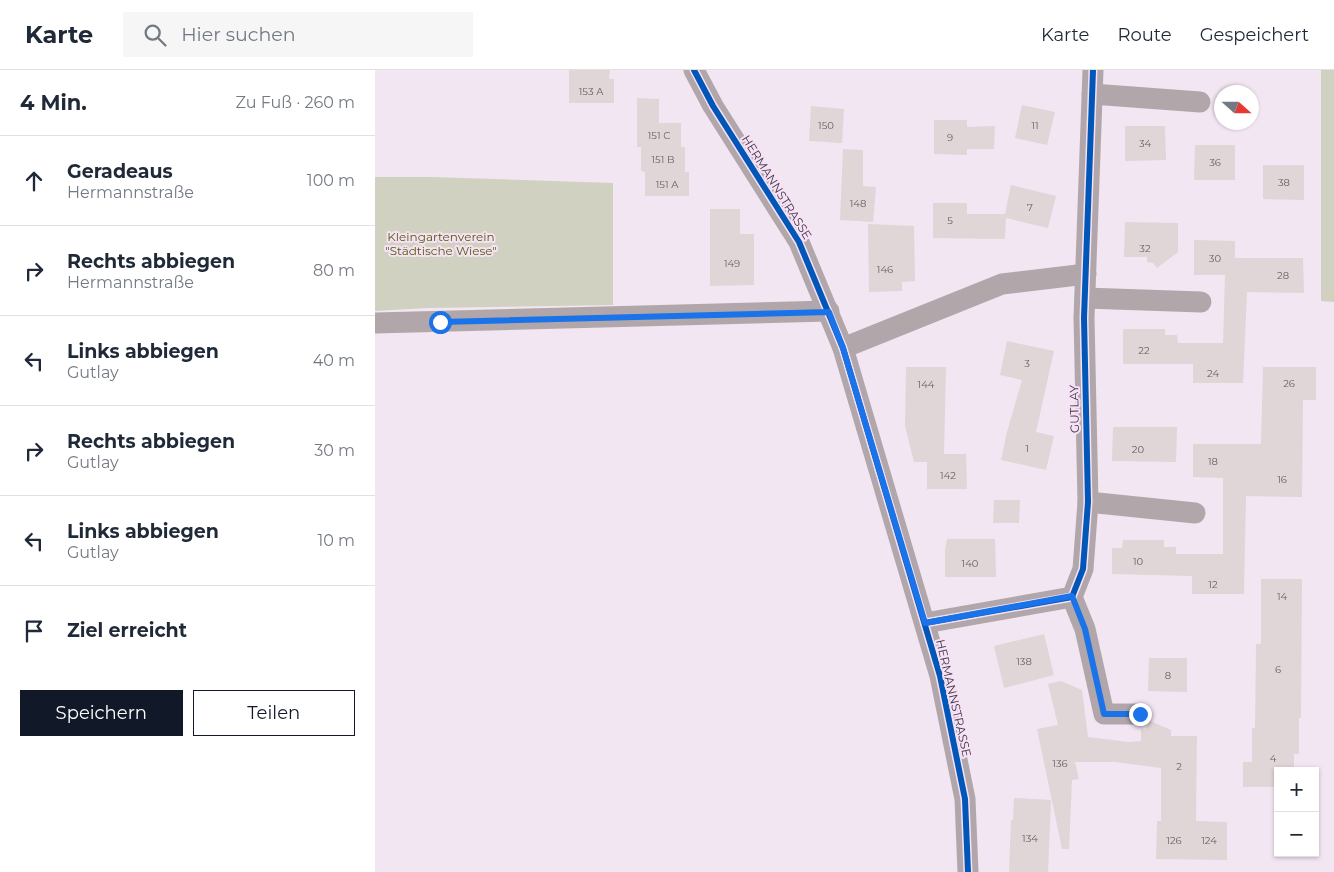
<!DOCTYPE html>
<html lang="de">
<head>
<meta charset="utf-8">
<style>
	:root { --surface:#fff; --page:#f6f6f7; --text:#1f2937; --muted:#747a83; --line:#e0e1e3; --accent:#111827 }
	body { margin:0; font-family:Montserrat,sans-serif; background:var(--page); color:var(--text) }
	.controls { position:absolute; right:15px; bottom:15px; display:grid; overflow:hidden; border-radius:0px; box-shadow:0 1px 4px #0004 }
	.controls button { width:45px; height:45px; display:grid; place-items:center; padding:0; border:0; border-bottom:1px solid var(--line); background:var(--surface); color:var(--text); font:25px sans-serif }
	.compass { position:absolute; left:839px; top:15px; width:45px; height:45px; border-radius:50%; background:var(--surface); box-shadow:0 1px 4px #0004; rotate:111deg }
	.stop { position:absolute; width:15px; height:15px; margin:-11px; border:4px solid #1a73e8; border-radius:50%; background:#fff }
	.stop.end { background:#1a73e8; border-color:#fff; box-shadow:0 1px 5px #0008 }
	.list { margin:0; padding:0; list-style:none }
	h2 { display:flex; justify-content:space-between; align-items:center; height:65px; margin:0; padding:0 20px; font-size:21px }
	h2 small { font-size:16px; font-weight:400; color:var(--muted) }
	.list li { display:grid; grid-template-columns:32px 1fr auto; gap:15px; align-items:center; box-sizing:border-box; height:90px; padding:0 20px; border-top:1px solid var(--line) }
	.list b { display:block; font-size:19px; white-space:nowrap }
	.list p { margin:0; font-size:16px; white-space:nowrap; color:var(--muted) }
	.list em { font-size:16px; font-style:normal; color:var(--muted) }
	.actions { display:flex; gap:10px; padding:15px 20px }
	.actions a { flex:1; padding:11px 0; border:1px solid var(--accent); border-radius:0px; text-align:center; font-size:18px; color:var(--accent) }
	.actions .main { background:var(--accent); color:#fff }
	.icon { flex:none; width:28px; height:28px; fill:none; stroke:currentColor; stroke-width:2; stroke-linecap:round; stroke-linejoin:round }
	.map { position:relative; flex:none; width:959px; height:802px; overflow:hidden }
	header { display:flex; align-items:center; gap:30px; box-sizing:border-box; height:70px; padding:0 25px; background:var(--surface); border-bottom:1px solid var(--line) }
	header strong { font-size:24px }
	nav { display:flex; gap:28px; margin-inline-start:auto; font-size:18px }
	.search { width:350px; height:45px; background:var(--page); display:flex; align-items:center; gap:12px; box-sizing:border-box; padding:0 18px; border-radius:0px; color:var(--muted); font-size:19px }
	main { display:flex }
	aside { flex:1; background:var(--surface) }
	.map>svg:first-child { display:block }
	.green { fill:#d0d1c0 }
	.building { fill:#e0d5d7 }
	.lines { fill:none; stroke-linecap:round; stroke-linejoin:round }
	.minor { stroke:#b1a7ab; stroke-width:21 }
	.cycleway-casing { stroke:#f7e1f6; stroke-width:9 }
	.cycleway { stroke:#0057b8; stroke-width:6 }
	.route { stroke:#1a73e8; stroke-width:6 }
	.labels { text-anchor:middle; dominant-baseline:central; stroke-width:4; stroke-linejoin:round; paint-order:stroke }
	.number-label { font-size:10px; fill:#696066 }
	.street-label { font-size:12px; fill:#403840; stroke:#f7e1f6 }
	.park-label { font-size:12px; fill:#505f04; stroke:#f7e1f6 }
</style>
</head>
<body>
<header>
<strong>Karte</strong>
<div class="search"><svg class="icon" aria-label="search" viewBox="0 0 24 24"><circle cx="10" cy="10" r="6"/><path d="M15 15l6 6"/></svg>Hier suchen</div>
<nav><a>Karte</a><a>Route</a><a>Gespeichert</a></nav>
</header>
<main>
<aside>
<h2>4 Min.<small>Zu Fuß · 260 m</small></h2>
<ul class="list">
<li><svg class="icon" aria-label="ahead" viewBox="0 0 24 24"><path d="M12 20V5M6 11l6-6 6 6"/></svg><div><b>Geradeaus</b><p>Hermannstraße</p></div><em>100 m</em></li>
<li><svg class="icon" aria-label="right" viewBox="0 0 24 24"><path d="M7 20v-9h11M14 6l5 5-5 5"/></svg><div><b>Rechts abbiegen</b><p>Hermannstraße</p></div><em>80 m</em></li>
<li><svg class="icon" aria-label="left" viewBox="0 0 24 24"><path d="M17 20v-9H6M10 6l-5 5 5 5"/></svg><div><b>Links abbiegen</b><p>Gutlay</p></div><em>40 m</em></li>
<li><svg class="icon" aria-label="right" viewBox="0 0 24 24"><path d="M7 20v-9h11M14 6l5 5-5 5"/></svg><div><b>Rechts abbiegen</b><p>Gutlay</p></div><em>30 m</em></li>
<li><svg class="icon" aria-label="left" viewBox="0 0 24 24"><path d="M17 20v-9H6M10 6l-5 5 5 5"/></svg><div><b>Links abbiegen</b><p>Gutlay</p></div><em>10 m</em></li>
<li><svg class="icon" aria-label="arrive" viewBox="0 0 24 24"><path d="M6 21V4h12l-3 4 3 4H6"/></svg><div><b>Ziel erreicht</b></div></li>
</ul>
<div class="actions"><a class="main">Speichern</a><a>Teilen</a></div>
</aside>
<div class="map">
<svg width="959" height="802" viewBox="0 0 959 802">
	<rect width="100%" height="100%" fill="#f2e6f2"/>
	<!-- green -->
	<g class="green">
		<polygon points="946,0 959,0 959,232 946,231"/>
		<polygon points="0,107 56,107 238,113 238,235 52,238 0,241"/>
	</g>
	<!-- building -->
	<g class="building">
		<polygon points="194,0 235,0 234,9 239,9 239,33 194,33"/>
		<polygon points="262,28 284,29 284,53 306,53 306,77 310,77 310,102 314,102 314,126 270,126 270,102 266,101 266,77 262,77"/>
		<polygon points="647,35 680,42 672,75 640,68"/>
		<polygon points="436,36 469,39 467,73 434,71"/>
		<polygon points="559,50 592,50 592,57 620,56 619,79 592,79 592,85 559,84"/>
		<polygon points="750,56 790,56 791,90 750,91"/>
		<polygon points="820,75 860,75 860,110 819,110"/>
		<polygon points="468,79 488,80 488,116 501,117 498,152 465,150"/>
		<polygon points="888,95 929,95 929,130 888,129"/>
		<polygon points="636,115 681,126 673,158 631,148 630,169 558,168 558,133 592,133 592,144 630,144"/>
		<polygon points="335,139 365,139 365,164 379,164 379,215 335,216"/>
		<polygon points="750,152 803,153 803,182 782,198 778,193 772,192 772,187 749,187"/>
		<polygon points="493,154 539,156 540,211 527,212 527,221 494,222"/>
		<polygon points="819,170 860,171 860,188 928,188 929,223 872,222 868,313 818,313 818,294 748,294 748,259 790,259 790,265 802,265 803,273 848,273 850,205 819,205"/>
		<polygon points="632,271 679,281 661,362 679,366 671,400 626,390 632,362 647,310 625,305"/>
		<polygon points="531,297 571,297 569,384 591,384 592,419 552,419 552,392 539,392 530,356"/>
		<polygon points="888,297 941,297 941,330 928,330 927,427 871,426 869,524 817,524 817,506 737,504 737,478 747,478 748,470 789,470 789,477 801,477 801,484 848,484 848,408 818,407 818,374 886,374"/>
		<polygon points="738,357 802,357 801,392 737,391"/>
		<polygon points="619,430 645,430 644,453 618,453"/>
		<polygon points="572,469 620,469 621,507 570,507 570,480"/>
		<polygon points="886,509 927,509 926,648 924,648 924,684 919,684 919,701 903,701 903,717 868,717 868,692 877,692 877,658 880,658 881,574 886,574"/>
		<polygon points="669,564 679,605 629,618 619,576"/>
		<polygon points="774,588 812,588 812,622 773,621"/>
		<polygon points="686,611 707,620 713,667 754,672 766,671 766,659 771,660 772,655 775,651 796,660 796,666 822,666 821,751 852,752 852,790 781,789 782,751 786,751 786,698 740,692 700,692 704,709 697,710 694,779 687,779 662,659 683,655 673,614"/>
		<polygon points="639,728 676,730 673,802 634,802 636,750 638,750"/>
	</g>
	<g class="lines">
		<!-- minor -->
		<g class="minor">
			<polyline points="319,0 338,36 424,172 468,278 565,606 590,729 593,802"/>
			<polyline points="717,24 825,32"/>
			<polyline points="710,228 826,232"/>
			<polyline points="0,253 454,241"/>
			<polyline points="468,278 627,214 711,204"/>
			<polyline points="713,432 820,443"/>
			<polyline points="697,527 710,559 729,644 765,644"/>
			<polyline points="550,553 697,527 708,499 713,432 709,248 718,0"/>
		</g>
		<defs>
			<g id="cycleway">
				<polyline points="319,0 338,36 424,172 468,278 565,606 590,729 593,802"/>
				<polyline points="550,553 697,527 708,499 713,432 709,248 718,0"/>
			</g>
		</defs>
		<!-- cycleway casing -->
		<use href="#cycleway" class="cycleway-casing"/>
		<!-- cycleway -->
		<use href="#cycleway" class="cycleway"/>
	</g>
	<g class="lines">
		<!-- route -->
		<polyline class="route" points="65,252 454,242 468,278 550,553 697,526 710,559 729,644 765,644"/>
	</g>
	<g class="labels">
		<!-- number labels -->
		<g class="number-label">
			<text x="216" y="21">153 A</text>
			<text x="451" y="55">150</text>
			<text x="660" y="55">11</text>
			<text x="284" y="65">151 C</text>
			<text x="575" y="67">9</text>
			<text x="770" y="73">34</text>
			<text x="288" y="89">151 B</text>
			<text x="840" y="92">36</text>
			<text x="909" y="112">38</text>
			<text x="292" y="114">151 A</text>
			<text x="483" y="133">148</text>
			<text x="655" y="137">7</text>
			<text x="575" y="150">5</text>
			<text x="770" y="178">32</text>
			<text x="840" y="188">30</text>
			<text x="357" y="193">149</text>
			<text x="510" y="199">146</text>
			<text x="908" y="205">28</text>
			<text x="769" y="280">22</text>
			<text x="652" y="293">3</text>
			<text x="838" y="303">24</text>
			<text x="914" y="313">26</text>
			<text x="551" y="314">144</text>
			<text x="652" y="378">1</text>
			<text x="763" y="379">20</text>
			<text x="838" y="391">18</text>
			<text x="573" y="405">142</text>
			<text x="907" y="409">16</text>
			<text x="763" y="491">10</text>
			<text x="595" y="493">140</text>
			<text x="838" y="514">12</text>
			<text x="907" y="526">14</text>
			<text x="649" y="591">138</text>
			<text x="903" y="599">6</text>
			<text x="793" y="605">8</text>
			<text x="898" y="688">4</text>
			<text x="685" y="693">136</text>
			<text x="804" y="696">2</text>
			<text x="655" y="768">134</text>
			<text x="799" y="770">126</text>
			<text x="834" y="770">124</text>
		</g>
		<!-- street labels -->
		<g class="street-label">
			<text transform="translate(402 117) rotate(58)">HERMANNSTRASSE</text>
			<text transform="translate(699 339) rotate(-91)">GUTLAY</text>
			<text transform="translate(579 628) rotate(77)">HERMANNSTRASSE</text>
		</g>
		<!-- park labels -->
		<g class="park-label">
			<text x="66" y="166">Kleingartenverein<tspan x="66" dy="14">"Städtische Wiese"</tspan></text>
		</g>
	</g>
</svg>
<div class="controls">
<button>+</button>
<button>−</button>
</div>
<svg class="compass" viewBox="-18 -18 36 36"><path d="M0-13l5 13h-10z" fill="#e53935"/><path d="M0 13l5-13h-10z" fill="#747a83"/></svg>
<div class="stop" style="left:65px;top:252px"></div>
<div class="stop end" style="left:765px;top:644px"></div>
</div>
</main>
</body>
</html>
